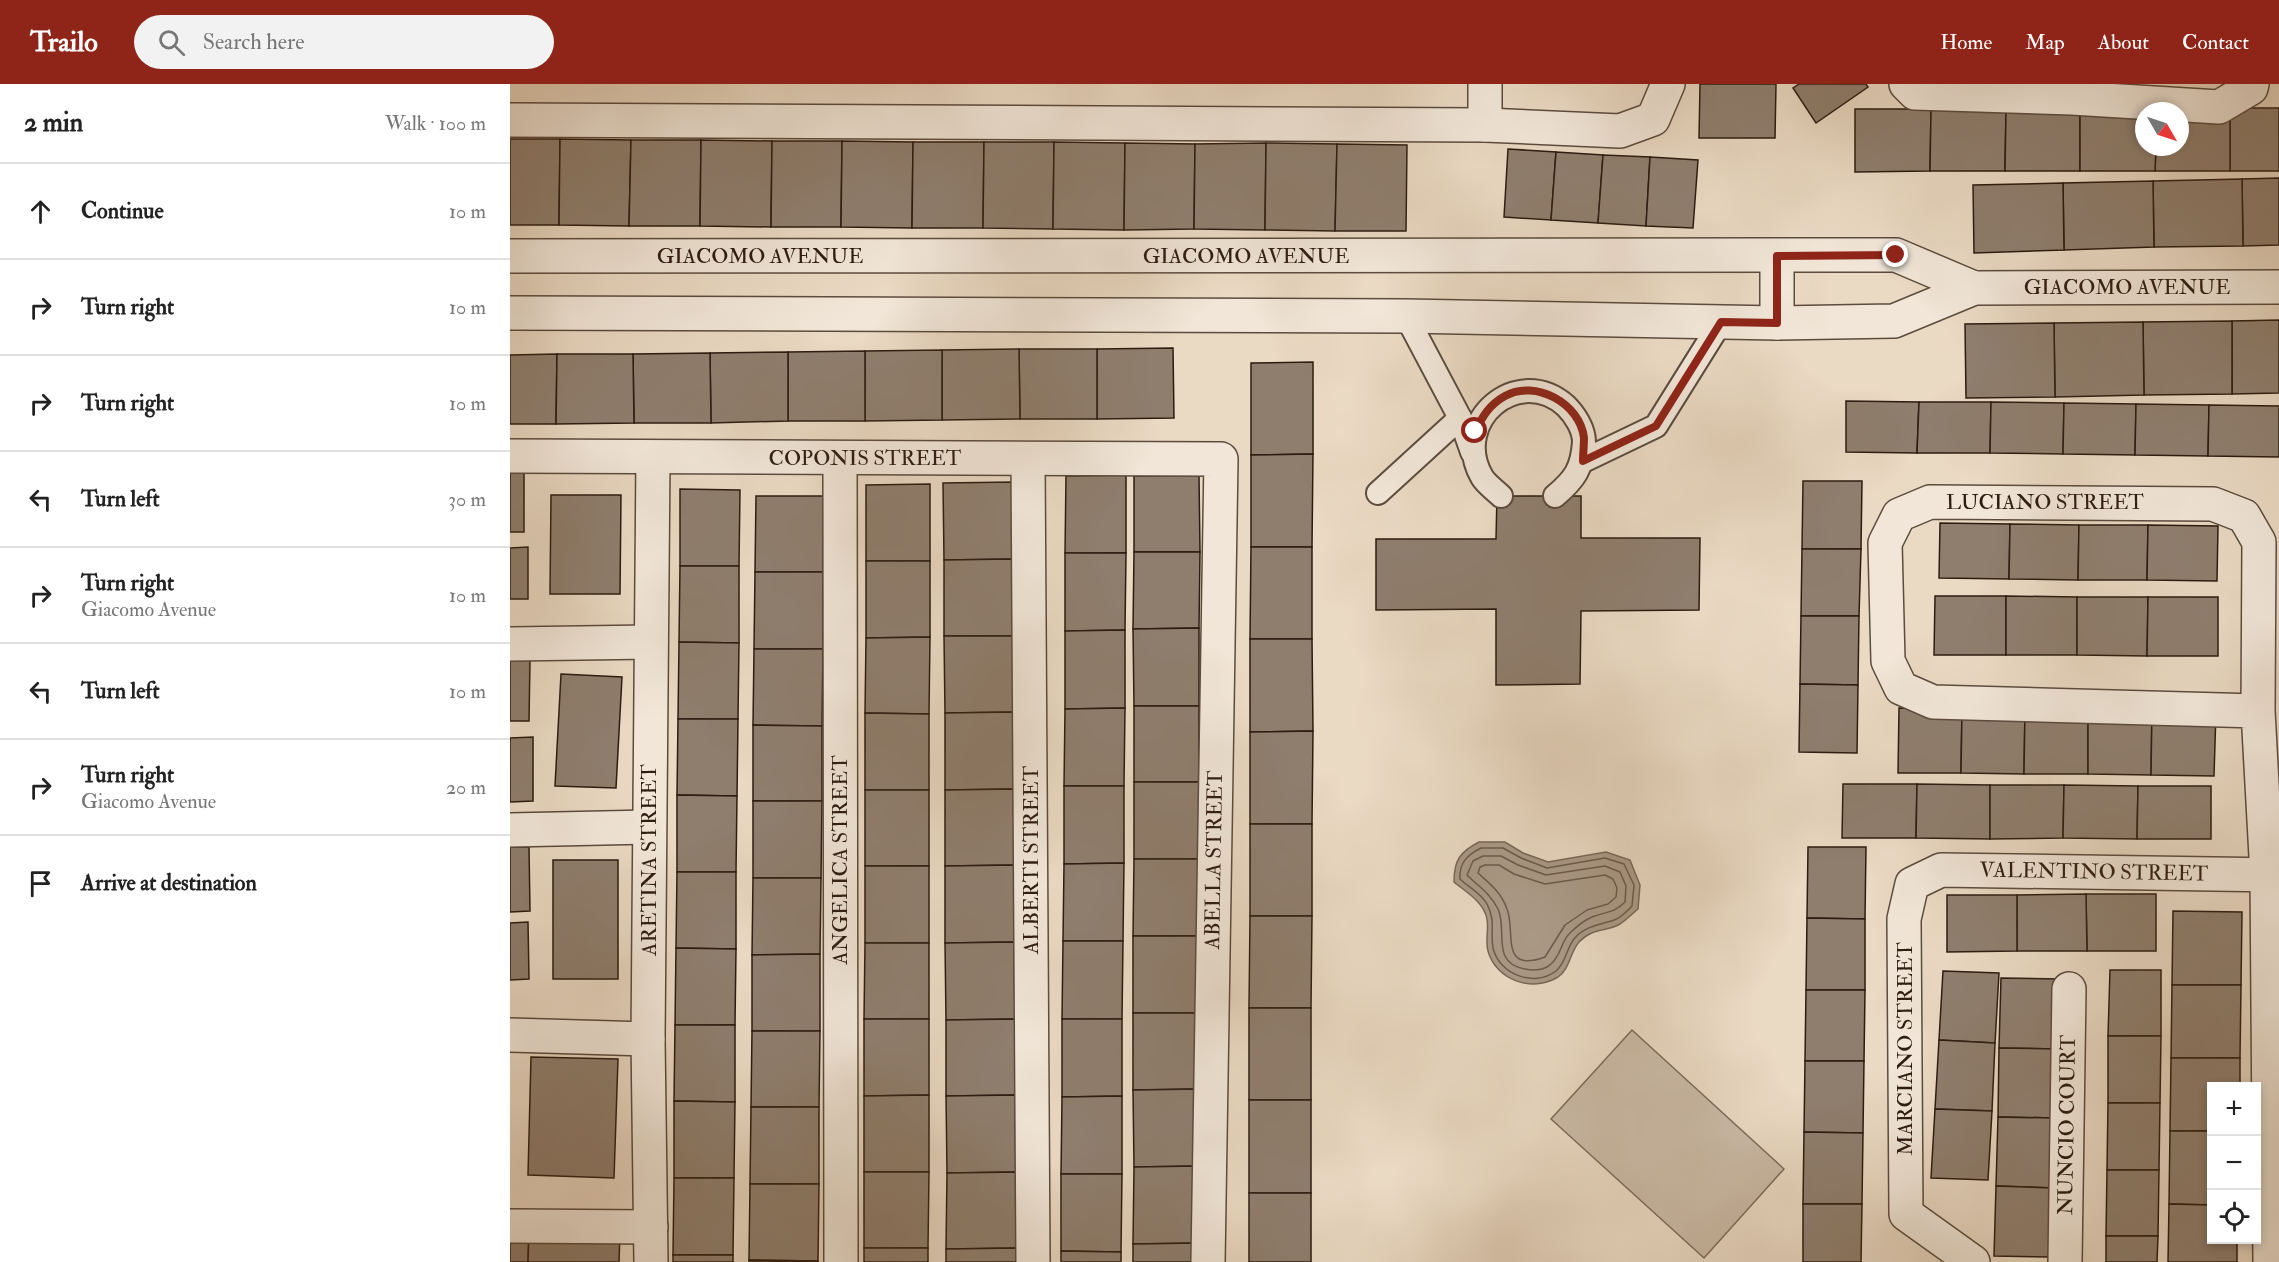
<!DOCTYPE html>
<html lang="en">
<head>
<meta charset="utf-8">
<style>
	:root { --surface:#fff; --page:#f2f2f2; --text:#222; --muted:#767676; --line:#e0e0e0; --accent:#8f2418 }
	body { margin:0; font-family:"IM FELL Double Pica",serif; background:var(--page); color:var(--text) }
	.controls { position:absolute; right:18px; bottom:18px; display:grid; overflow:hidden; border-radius:0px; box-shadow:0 3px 9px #0003 }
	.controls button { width:54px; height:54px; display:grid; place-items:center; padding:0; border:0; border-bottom:2px solid var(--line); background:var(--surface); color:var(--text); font:30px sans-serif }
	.compass { position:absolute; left:1625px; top:18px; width:54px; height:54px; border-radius:50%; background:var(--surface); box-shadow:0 3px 9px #0003; rotate:129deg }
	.stop { position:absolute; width:18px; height:18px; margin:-14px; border:4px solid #8f2418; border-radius:50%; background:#fff }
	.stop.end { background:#8f2418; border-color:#fff; box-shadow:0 2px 6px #0008 }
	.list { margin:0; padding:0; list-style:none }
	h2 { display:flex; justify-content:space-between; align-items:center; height:78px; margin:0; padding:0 24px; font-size:26px }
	h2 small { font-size:20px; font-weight:400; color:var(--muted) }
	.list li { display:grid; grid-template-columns:39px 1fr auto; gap:18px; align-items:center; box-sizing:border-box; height:96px; padding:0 24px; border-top:2px solid var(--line) }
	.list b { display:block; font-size:22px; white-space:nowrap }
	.list p { margin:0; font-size:20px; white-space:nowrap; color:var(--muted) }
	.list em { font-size:20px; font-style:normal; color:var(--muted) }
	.icon { flex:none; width:33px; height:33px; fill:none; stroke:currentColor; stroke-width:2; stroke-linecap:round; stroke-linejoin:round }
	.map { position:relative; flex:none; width:1769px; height:1178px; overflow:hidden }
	header { display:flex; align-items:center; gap:36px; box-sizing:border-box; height:84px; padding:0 30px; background:var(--accent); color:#fff }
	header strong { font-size:28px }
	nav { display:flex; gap:33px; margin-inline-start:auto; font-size:21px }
	.search { width:420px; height:54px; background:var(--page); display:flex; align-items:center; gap:15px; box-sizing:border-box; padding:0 21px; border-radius:33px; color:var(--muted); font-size:22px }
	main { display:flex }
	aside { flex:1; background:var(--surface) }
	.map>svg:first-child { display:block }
	.green { fill:#cab9a5; stroke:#7c6a5b; stroke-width:1.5 }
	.water { fill:#aa9986; stroke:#786757; stroke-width:1.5 }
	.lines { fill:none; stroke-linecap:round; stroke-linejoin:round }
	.shore { stroke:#6c5a4c; stroke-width:1.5 }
	.building { fill:#8f7e6e; stroke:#2d1c11; stroke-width:1.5 }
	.service-casing { stroke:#5c4b3e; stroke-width:26 }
	.minor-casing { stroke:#5c4b3e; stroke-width:36 }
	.service { stroke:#f1e6d8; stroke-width:22 }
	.minor { stroke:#f1e6d8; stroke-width:33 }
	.route { stroke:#8f2418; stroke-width:8 }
	.labels { text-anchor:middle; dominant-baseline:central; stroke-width:4.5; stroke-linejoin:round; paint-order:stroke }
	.street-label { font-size:21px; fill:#2d1c11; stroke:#f1e6d8 }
</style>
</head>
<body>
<header>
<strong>Trailo</strong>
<div class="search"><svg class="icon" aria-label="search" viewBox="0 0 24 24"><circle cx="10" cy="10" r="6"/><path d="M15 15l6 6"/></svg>Search here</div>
<nav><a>Home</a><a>Map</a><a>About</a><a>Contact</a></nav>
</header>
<main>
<aside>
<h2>2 min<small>Walk · 100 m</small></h2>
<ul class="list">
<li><svg class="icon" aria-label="ahead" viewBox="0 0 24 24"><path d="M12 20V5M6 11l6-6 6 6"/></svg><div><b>Continue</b></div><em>10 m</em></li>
<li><svg class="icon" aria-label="right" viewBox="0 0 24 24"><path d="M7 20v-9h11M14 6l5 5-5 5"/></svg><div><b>Turn right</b></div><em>10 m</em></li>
<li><svg class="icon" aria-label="right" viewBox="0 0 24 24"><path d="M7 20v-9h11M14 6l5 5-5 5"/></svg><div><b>Turn right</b></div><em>10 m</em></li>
<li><svg class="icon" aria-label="left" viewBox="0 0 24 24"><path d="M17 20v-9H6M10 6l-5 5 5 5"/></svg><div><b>Turn left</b></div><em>30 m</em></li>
<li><svg class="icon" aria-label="right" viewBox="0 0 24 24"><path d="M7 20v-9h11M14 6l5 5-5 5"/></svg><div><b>Turn right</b><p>Giacomo Avenue</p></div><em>10 m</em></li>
<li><svg class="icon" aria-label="left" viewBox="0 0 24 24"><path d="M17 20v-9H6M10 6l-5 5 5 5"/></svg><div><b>Turn left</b></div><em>10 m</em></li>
<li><svg class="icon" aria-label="right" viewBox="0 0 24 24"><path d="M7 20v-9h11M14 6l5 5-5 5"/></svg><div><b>Turn right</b><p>Giacomo Avenue</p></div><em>20 m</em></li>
<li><svg class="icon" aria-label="arrive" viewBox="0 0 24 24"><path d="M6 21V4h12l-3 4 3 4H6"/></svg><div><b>Arrive at destination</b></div></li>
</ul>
</aside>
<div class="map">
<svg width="1769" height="1178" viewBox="0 0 1769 1178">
	<rect width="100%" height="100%" fill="#ead9c3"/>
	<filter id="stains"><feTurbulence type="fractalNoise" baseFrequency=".00333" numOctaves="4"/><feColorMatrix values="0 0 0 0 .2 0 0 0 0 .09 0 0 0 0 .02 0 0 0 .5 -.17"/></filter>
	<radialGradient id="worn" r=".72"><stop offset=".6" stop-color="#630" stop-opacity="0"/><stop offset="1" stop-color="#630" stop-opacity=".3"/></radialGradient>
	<!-- green -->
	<polygon class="green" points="1122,946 1274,1085 1194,1174 1041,1035"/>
	<!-- water -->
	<path class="water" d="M969 758H995L1013 769 1038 778 1096 768 1120 776 1130 801 1128 825C1122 830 1116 836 1110 840 1097 848 1083 843 1069 858 1060 868 1060 885 1048 893 1022 909 986 896 978 867 975 857 979 845 977 835 974 818 956 808 944 798 944 776 950 768 969 758Z"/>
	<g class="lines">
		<!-- shore -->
		<g class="shore">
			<path d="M971 764H993L1011 774 1037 784 1095 774 1114 780 1124 801 1122 822C1117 827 1111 834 1104 836 1090 841 1074 842 1064 855 1056 865 1056 879 1046 887 1024 904 989 890 983 864 980 847 986 837 977 820 971 809 958 803 950 795 949 779 957 771 971 764Z"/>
			<path d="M973 772H991L1008 781 1036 791 1095 782 1110 788 1116 802 1115 818C1103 830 1097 827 1082 833 1075 836 1066 843 1060 849 1051 857 1051 872 1041 880 1035 886 1024 887 1015 885 980 879 998 846 988 825 980 809 969 803 957 791L963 777Z"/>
			<path d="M975 781H989L1004 790 1035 800 1095 791 1103 795 1107 804 1106 813 1098 820 1077 826 1055 841 1035 873C989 890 1006 847 997 825 991 808 980 800 968 789L970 783Z"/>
		</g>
	</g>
	<!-- building -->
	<g class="building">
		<polygon points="1190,0 1266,0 1265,54 1189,54"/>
		<polygon points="1289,0 1356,0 1358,3 1306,39 1283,4"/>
		<rect x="1720" y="24" width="49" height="63"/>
		<polygon points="1720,24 1720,87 1645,87 1646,63 1670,63 1670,27"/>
		<polygon points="1345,25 1421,25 1420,87 1345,88"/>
		<polygon points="1421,25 1496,25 1495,87 1420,87"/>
		<polygon points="1496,25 1570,25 1570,87 1495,87"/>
		<polygon points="1570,25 1634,27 1634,63 1646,63 1645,87 1570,87"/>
		<polygon points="0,55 50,55 49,141 0,141"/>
		<polygon points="50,55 121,56 119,142 49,141"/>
		<polygon points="121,56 191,56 190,142 119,142"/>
		<polygon points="191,56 262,57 261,143 190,142"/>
		<polygon points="262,57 332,57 331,143 261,143"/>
		<polygon points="332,57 403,58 402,144 331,143"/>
		<polygon points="403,58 474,58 473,144 402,144"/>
		<polygon points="474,58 544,58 543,145 473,144"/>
		<polygon points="544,58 615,59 614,146 543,145"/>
		<polygon points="615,59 685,60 684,145 614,146"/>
		<polygon points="756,59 755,146 684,145 685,60"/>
		<polygon points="756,59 827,60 825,147 755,146"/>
		<polygon points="827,60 897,61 896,147 825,147"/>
		<polygon points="998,65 1046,68 1041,136 994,133"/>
		<polygon points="1046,68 1093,71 1088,139 1041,136"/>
		<polygon points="1093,71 1140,73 1136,142 1088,139"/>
		<polygon points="1140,73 1188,76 1183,144 1136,142"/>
		<polygon points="1769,94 1769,161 1733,162 1732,95"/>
		<polygon points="1732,95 1733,162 1644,163 1643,97"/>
		<polygon points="1643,97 1644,163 1554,166 1553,99"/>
		<polygon points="1553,99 1554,166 1464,169 1463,101"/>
		<polygon points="1769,236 1769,309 1722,310 1722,237"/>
		<polygon points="1722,237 1722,310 1634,311 1633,238"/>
		<polygon points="1633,238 1634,311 1545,313 1544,239"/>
		<polygon points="1544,239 1545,313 1456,314 1455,240"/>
		<polygon points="663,264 664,334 587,335 587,265"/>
		<polygon points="509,265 587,265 587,335 510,335"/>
		<polygon points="509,265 510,335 432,336 432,266"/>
		<polygon points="432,266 432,336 355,337 355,267"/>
		<polygon points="355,267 355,337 278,337 278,268"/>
		<polygon points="278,268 278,337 201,339 200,269"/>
		<polygon points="200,269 201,339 124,339 123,270"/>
		<polygon points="47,270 46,340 0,340 0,271"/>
		<polygon points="47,270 123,270 124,339 46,340"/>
		<polygon points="803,278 803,370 741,371 741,279"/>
		<polygon points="1336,317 1409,318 1407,369 1336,368"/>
		<polygon points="1409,318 1481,318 1480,369 1407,369"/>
		<polygon points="1481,318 1554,319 1553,370 1480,369"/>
		<polygon points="1554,319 1626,320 1625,371 1553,370"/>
		<polygon points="1626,320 1699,321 1698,372 1625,371"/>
		<polygon points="1699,321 1769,322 1769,373 1698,372"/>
		<polygon points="803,370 802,463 741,463 741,371"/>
		<rect x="0" y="389" width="14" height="59"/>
		<polygon points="616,391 616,469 555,469 556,392"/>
		<polygon points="689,391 690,468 624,468 624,392"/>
		<polygon points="1293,397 1352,397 1351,465 1292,465"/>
		<polygon points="503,398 503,475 434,476 433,399"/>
		<polygon points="420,400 420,477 356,477 356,401"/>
		<polygon points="170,405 230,406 229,482 170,482"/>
		<polygon points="41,411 111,411 110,510 40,510"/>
		<polygon points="246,412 314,412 313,488 245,488"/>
		<polygon points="987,412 1071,412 1071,454 1190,454 1189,526 1071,527 1070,600 986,601 986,525 866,526 866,455 986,455"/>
		<polygon points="1430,439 1500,440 1499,495 1429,494"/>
		<polygon points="1500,440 1569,441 1568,496 1499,495"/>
		<polygon points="1569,441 1638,441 1637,496 1568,496"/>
		<polygon points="1638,441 1708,442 1707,497 1637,496"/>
		<polygon points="18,463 18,515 0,515 0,464"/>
		<polygon points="741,463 802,463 802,555 740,555"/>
		<polygon points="1292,465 1351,465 1349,532 1291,532"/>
		<polygon points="624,468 690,468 689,544 623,545"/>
		<polygon points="555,469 616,469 615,546 555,547"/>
		<polygon points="503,475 504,552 434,552 434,476"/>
		<polygon points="356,477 420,477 420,553 356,554"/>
		<polygon points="170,482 229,482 229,559 169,558"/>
		<polygon points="245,488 313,488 313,565 244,565"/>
		<polygon points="1425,512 1496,512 1496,571 1424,571"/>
		<polygon points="1496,512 1567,513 1567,571 1496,571"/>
		<polygon points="1567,513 1638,513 1637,572 1567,571"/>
		<polygon points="1638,513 1708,513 1708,572 1637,572"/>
		<polygon points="1291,532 1349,532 1348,601 1290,600"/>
		<polygon points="689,544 689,622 624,622 623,545"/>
		<polygon points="615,546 615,624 555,625 555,547"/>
		<polygon points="434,552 504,552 504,628 435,629"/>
		<polygon points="420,553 419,630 355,629 356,554"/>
		<polygon points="740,555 802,555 803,647 740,648"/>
		<polygon points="169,558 229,559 228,635 168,635"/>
		<polygon points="244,565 313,565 312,642 243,641"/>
		<polygon points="0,576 20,576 19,637 0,637"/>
		<polygon points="51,590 112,593 106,704 45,702"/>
		<polygon points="1290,600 1348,601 1347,669 1289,668"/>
		<rect x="624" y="622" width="65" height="76"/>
		<polygon points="615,624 614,702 554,702 555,625"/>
		<polygon points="1389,624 1452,625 1451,689 1388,689"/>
		<polygon points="1452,625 1515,625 1514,690 1451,689"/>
		<polygon points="1515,625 1578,626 1578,690 1514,690"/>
		<polygon points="1578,626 1642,626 1641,691 1578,690"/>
		<polygon points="1642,626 1706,627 1704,692 1641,691"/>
		<polygon points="504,628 504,705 435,706 435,629"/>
		<polygon points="355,629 419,630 419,706 355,706"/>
		<polygon points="168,635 228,635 227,712 167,711"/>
		<polygon points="243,641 312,642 312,717 243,717"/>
		<polygon points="803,647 802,740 740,740 740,648"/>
		<polygon points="23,653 23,717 0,718 0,654"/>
		<polygon points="624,698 689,698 690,775 624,775"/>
		<polygon points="1333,700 1407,700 1406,754 1332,754"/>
		<polygon points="1407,700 1480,701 1480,755 1406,754"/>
		<polygon points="1480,701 1554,701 1553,754 1480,755"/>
		<polygon points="1554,701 1628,702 1627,755 1553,754"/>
		<polygon points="554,702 614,702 614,779 554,780"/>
		<polygon points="1628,702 1701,702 1701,755 1627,755"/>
		<polygon points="504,705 504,781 435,782 435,706"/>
		<rect x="355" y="706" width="64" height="76"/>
		<polygon points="167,711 227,712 226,788 167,788"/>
		<polygon points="243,717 312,717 311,794 243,794"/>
		<rect x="740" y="740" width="62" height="92"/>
		<polygon points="0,763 19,763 20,827 0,828"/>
		<polygon points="1298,763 1356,763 1355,835 1297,834"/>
		<polygon points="624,775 690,775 689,852 623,852"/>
		<rect x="43" y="776" width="65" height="119"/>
		<polygon points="614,779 613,857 553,857 554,780"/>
		<polygon points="504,781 504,858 435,859 435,782"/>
		<rect x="355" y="782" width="64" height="77"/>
		<polygon points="167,788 226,788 226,865 166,864"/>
		<polygon points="243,794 311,794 310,870 242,871"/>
		<polygon points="1576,810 1646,810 1646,867 1577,867"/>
		<polygon points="1576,810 1577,867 1507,867 1507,811"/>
		<polygon points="1437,811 1507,811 1507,867 1437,868"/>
		<polygon points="1663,827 1732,828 1731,901 1662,901"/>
		<polygon points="740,832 802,832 801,924 739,924"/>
		<polygon points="1297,834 1355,835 1355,906 1296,906"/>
		<polygon points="18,838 19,895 0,896 0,839"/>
		<rect x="623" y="852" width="66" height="77"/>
		<polygon points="553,857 613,857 612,935 552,935"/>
		<polygon points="504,858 505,935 436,936 435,859"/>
		<polygon points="355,859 419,859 419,935 354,935"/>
		<polygon points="166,864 226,865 225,941 165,941"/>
		<polygon points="310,870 310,947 242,947 242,871"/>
		<polygon points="1600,886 1651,886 1651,952 1598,952"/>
		<polygon points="1433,887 1489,889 1485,959 1429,956"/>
		<polygon points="1491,894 1549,895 1547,965 1489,964"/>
		<polygon points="1662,901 1731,901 1730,974 1661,974"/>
		<polygon points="1296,906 1355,906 1354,977 1295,977"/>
		<rect x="739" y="924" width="62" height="92"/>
		<polygon points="623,929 689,929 689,1005 623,1006"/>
		<polygon points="354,935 419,935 419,1011 354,1012"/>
		<polygon points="505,935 505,1011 436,1012 436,936"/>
		<polygon points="552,935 612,935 612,1012 552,1013"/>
		<polygon points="165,941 225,941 225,1018 164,1017"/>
		<polygon points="242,947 310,947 309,1023 241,1023"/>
		<polygon points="1598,952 1651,952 1650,1019 1598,1019"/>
		<polygon points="1429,956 1485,959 1482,1027 1425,1025"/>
		<polygon points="1489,964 1547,965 1545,1034 1488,1033"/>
		<polygon points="21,973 108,975 104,1094 18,1091"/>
		<polygon points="1661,974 1730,974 1730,1002 1702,1002 1702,1047 1660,1047"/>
		<polygon points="1295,977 1354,977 1353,1049 1294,1048"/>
		<polygon points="689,1005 689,1082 624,1083 623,1006"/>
		<polygon points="419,1011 419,1088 354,1088 354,1012"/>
		<polygon points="505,1011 506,1088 437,1089 436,1012"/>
		<polygon points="612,1012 612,1090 551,1090 552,1013"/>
		<rect x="739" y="1016" width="62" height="93"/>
		<polygon points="164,1017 225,1018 224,1094 164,1094"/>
		<polygon points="1598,1019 1650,1019 1649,1086 1597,1086"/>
		<polygon points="241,1023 309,1023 309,1100 240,1100"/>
		<polygon points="1425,1025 1482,1027 1478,1096 1421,1094"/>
		<polygon points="1488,1033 1545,1034 1544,1104 1486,1102"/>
		<polygon points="1660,1047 1702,1047 1702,1121 1659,1120"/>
		<polygon points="1294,1048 1353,1049 1352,1120 1293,1120"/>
		<polygon points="689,1082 689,1159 623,1160 624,1083"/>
		<polygon points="1597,1086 1649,1086 1648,1152 1596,1152"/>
		<polygon points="354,1088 419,1088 418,1164 354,1164"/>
		<polygon points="506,1088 506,1164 436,1165 437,1089"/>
		<polygon points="551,1090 612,1090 611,1168 551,1167"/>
		<polygon points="164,1094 224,1094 223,1171 163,1171"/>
		<polygon points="240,1100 309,1100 308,1177 239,1176"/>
		<polygon points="1486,1102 1544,1104 1541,1173 1484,1172"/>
		<rect x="739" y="1109" width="62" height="69"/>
		<polygon points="1293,1120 1352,1120 1351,1178 1293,1178"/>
		<polygon points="1659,1120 1702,1121 1702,1156 1727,1156 1727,1178 1658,1178"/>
		<polygon points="0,1147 19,1147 18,1178 0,1178"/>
		<polygon points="19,1147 110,1149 109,1178 18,1178"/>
		<polygon points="1596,1152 1648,1152 1647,1178 1596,1178"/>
		<polygon points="689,1159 689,1178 623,1178 623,1160"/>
		<rect x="354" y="1164" width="64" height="14"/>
		<polygon points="506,1164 506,1178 436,1178 436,1165"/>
		<polygon points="551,1167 611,1168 611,1178 551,1178"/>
		<rect x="163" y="1171" width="60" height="7"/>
		<polygon points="239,1176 308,1177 308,1178 239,1178"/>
	</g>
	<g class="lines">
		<defs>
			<g id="service">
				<polyline points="896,232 950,334 962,368"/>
				<polyline points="1073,377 1146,342 1211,238"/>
				<polyline points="868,409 950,334"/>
				<path d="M991 412C985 406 976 400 972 393 940 337 1008 279 1056 322 1065 331 1074 345 1074 358 1072 385 1065 395 1045 412"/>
			</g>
			<g id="minor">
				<polyline points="975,0 975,41"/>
				<polyline points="1396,0 1405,9 1562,14 1709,23 1741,4 1742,0"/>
				<polyline points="0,36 975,41 1110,47 1143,35 1158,0"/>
				<polyline points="0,172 1386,171 1464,204"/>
				<polyline points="0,229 896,232 1267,239 1384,237 1464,204 1769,203"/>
				<polyline points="1267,239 1267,173"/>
				<polyline points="0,372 711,375 698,1178"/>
				<polyline points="330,375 331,1178"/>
				<polyline points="518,375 523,1178"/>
				<polyline points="0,560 141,558"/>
				<polyline points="1748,627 1423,618 1391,604 1378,577 1375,459 1389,431 1420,418 1703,420 1734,432 1749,458 1748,627 1757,791 1760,1178"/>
				<polyline points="0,746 139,743"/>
				<polyline points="0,951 138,955"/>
				<polyline points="0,1142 141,1143"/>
				<polyline points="141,1178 138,955 143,374"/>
				<polyline points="1463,1178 1396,1130 1394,835 1402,800 1431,786 1769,791"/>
				<polyline points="1555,1178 1559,905"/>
			</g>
		</defs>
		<!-- service casing -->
		<use href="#service" class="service-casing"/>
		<!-- minor casing -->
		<use href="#minor" class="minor-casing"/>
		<!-- service -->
		<use href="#service" class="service"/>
		<!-- minor -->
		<use href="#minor" class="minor"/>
	</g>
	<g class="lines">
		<!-- route -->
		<path class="route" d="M965 347C973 332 979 321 995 312 1025 295 1070 319 1074 354 1074 361 1073 370 1073 377L1146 342 1211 238 1267 239V172L1386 171"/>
	</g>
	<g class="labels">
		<!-- street labels -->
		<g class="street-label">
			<text x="250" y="172">GIACOMO AVENUE</text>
			<text x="736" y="172">GIACOMO AVENUE</text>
			<text x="1617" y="203">GIACOMO AVENUE</text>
			<text x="355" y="374">COPONIS STREET</text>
			<text x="1535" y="418">LUCIANO STREET</text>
			<text transform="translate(139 776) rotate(-90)">ARETINA STREET</text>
			<text transform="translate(330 776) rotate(-90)">ANGELICA STREET</text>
			<text transform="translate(521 776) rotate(-90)">ALBERTI STREET</text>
			<text transform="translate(704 776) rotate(-89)">ABELLA STREET</text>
			<text transform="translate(1584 788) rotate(1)">VALENTINO STREET</text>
			<text transform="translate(1395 965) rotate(-90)">MARCIANO STREET</text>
			<text transform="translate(1557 1041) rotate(-89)">NUNCIO COURT</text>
		</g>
	</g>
	<rect width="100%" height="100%" filter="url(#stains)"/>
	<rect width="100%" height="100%" fill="url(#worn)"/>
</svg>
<div class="controls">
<button>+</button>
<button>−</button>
<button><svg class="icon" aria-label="locate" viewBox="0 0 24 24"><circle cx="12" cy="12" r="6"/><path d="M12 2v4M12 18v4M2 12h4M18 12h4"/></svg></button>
</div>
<svg class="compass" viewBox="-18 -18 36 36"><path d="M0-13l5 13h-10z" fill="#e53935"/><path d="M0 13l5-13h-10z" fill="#767676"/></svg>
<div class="stop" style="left:965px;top:347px"></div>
<div class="stop end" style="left:1386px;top:171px"></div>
</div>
</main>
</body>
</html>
